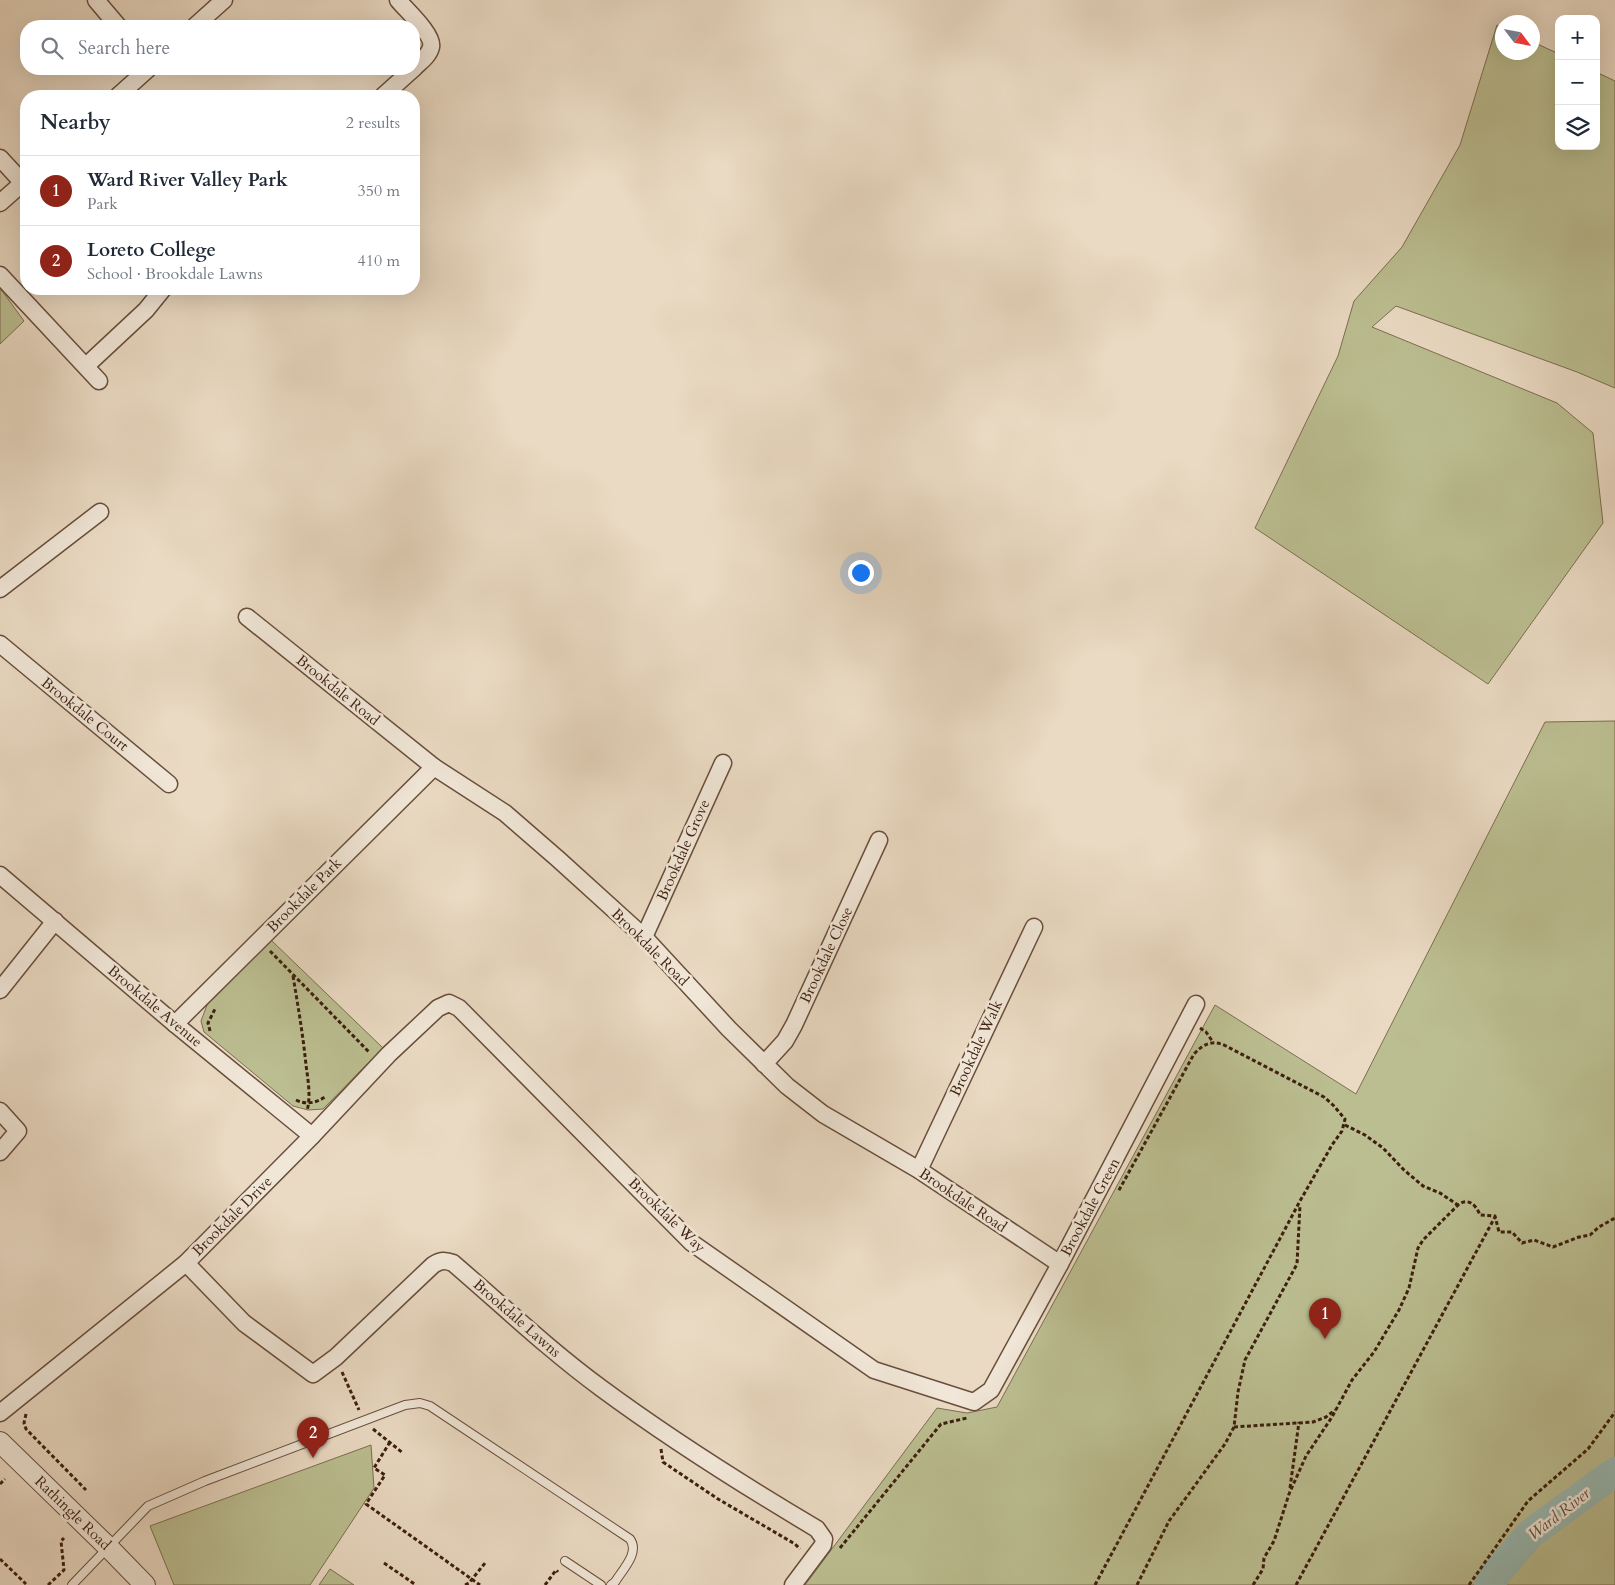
<!DOCTYPE html>
<html lang="en">
<head>
<meta charset="utf-8">
<style>
	:root { --surface:#fff; --page:#f6f6f7; --text:#1f2937; --muted:#747a83; --line:#e0e1e3; --accent:#8f2418 }
	body { margin:0; font-family:Cardo,serif; background:var(--page); color:var(--text) }
	.controls { position:absolute; right:15px; top:15px; display:grid; overflow:hidden; border-radius:10px; box-shadow:0 5px 20px #0002 }
	.controls button { width:45px; height:45px; display:grid; place-items:center; padding:0; border:0; border-bottom:1px solid var(--line); background:var(--surface); color:var(--text); font:25px sans-serif }
	.compass { position:absolute; left:1495px; top:15px; width:45px; height:45px; border-radius:50%; background:var(--surface); box-shadow:0 5px 20px #0002; rotate:122deg }
	.you { position:absolute; left:860px; top:572px; width:18px; height:18px; margin:-12px; border:4px solid #fff; border-radius:50%; background:#1a73e8; box-shadow:0 0 0 8px #1a73e833 }
	.badge { display:grid; place-items:center; width:32px; height:32px; border-radius:50%; background:var(--accent); color:#fff; font-size:16px; font-weight:700 }
	.pin { position:absolute; translate:-50% -41px; filter:drop-shadow(0 1px 2px #0008) }
	.pin::after { content:''; position:absolute; top:26px; width:18px; height:15px; background:inherit; clip-path:polygon(0 0,100% 0,50% 100%) }
	.list { margin:0; padding:0; list-style:none }
	h2 { display:flex; justify-content:space-between; align-items:center; height:65px; margin:0; padding:0 20px; font-size:21px }
	h2 small { font-size:16px; font-weight:400; color:var(--muted) }
	.list li { display:grid; grid-template-columns:32px 1fr auto; gap:15px; align-items:center; box-sizing:border-box; height:70px; padding:0 20px; border-top:1px solid var(--line) }
	.list b { display:block; font-size:19px; white-space:nowrap }
	.list p { margin:0; font-size:16px; white-space:nowrap; color:var(--muted) }
	.list em { font-size:16px; font-style:normal; color:var(--muted) }
	.icon { flex:none; width:28px; height:28px; fill:none; stroke:currentColor; stroke-width:2; stroke-linecap:round; stroke-linejoin:round }
	.map { position:relative; flex:none; width:1615px; height:1585px; overflow:hidden }
	.search { position:absolute; background:var(--surface); box-shadow:0 5px 20px #0002; left:20px; top:20px; width:400px; height:55px; display:flex; align-items:center; gap:12px; box-sizing:border-box; padding:0 18px; border-radius:20px; color:var(--muted); font-size:19px }
	.panel { position:absolute; background:var(--surface); box-shadow:0 5px 20px #0002; left:20px; top:90px; width:400px; height:205px; border-radius:20px }
	.map>svg:first-child { display:block }
	.green { fill:#bbbe91; stroke:#7c6e50 }
	.lines { fill:none; stroke-linecap:round; stroke-linejoin:round }
	.river { stroke:#98bab4; stroke-width:30 }
	.service-casing { stroke:#694e3c; stroke-width:10 }
	.minor-casing { stroke:#694e3c; stroke-width:19 }
	.tertiary-casing { stroke:#694e3c; stroke-width:22 }
	.path { stroke:#3e1f0f; stroke-width:3; stroke-dasharray:4 2.5; stroke-linecap:butt }
	.service { stroke:#f1e7d8; stroke-width:8 }
	.minor { stroke:#f1e7d8; stroke-width:16 }
	.tertiary { stroke:#f1e7d8; stroke-width:20 }
	.labels { text-anchor:middle; dominant-baseline:central; stroke-width:5; stroke-linejoin:round; paint-order:stroke }
	.street-label { font-size:15px; fill:#3e1f0f; stroke:#f1e7d8 }
	.water-label { font-size:16px; font-style:italic; fill:#594e41; stroke:#f1e7d8 }
</style>
</head>
<body>
<div class="map">
<svg width="1615" height="1585" viewBox="0 0 1615 1585">
	<rect width="100%" height="100%" fill="#eadac3"/>
	<filter id="stains"><feTurbulence type="fractalNoise" baseFrequency=".004" numOctaves="4"/><feColorMatrix values="0 0 0 0 .2 0 0 0 0 .09 0 0 0 0 .02 0 0 0 .5 -.17"/></filter>
	<radialGradient id="worn" r=".72"><stop offset=".6" stop-color="#630" stop-opacity="0"/><stop offset="1" stop-color="#630" stop-opacity=".3"/></radialGradient>
	<!-- green -->
	<g class="green">
		<polygon points="1497,25 1502,27 1502,52 1532,52 1533,42 1559,54 1559,146 1596,146 1596,72 1615,81 1615,388 1577,372 1396,306 1372,327 1557,403 1593,433 1603,523 1488,684 1255,528 1338,356 1354,301 1402,247 1460,145"/>
		<polygon points="0,288 24,321 0,344"/>
		<polygon points="1615,721 1615,1585 805,1585 937,1408 967,1413 997,1407 1215,1005 1356,1094 1545,722"/>
		<polygon points="271,940 383,1048 323,1109 308,1110 293,1106 204,1032 201,1021 207,1005"/>
		<polygon points="371,1445 374,1488 310,1585 174,1585 150,1526"/>
		<polygon points="330,1569 354,1585 319,1585"/>
	</g>
	<g class="lines">
		<!-- river -->
		<polyline class="river" points="1489,1585 1491,1580 1530,1534 1615,1472"/>
		<defs>
			<g id="service">
				<polyline points="565,1561 601,1585"/>
				<path d="M72 1585 148 1506 205 1481 405 1405 420 1403 430 1406 630 1539C640 1553 622 1570 615 1582L611 1585"/>
			</g>
			<g id="minor">
				<polyline points="96,0 118,26"/>
				<path d="M398 0C406 10 434 35 431 47 429 56 420 62 414 68"/>
				<polyline points="195,26 224,0"/>
				<polyline points="118,96 148,69"/>
				<polyline points="383,96 413,69"/>
				<polyline points="0,158 23,183"/>
				<polyline points="0,203 26,180"/>
				<polyline points="0,275 99,381"/>
				<polyline points="86,366 146,310 163,289"/>
				<polyline points="0,589 100,512"/>
				<polyline points="247,617 434,767 505,813 558,859 644,937 729,1029 787,1086 823,1114 919,1170 1060,1264"/>
				<polyline points="0,644 169,784"/>
				<polyline points="0,875 175,1024 312,1136"/>
				<polyline points="644,937 723,763"/>
				<polyline points="0,990 55,921"/>
				<polyline points="175,1024 434,767"/>
				<polyline points="764,1064 785,1041 794,1025 879,840"/>
				<polyline points="0,1111 18,1131 0,1152"/>
				<polyline points="919,1170 1034,927"/>
				<path d="M186 1263 244 1323 313 1374 336 1357 433 1265C441 1260 445 1260 453 1263 502 1305 549 1350 601 1388 670 1439 743 1485 817 1529L824 1539 823 1545 793 1585"/>
				<polyline points="0,1413 186,1263 312,1136 389,1054 438,1008 449,1003 459,1008 692,1243 874,1370 974,1402 991,1390 1060,1264 1196,1004"/>
			</g>
			<polyline id="tertiary" points="0,1442 109,1548 145,1585"/>
		</defs>
		<!-- service casing -->
		<use href="#service" class="service-casing"/>
		<!-- minor casing -->
		<use href="#minor" class="minor-casing"/>
		<!-- tertiary casing -->
		<use href="#tertiary" class="tertiary-casing"/>
		<!-- path -->
		<g class="path">
			<polyline points="270,951 369,1052"/>
			<path d="M293 976C298 1006 303 1035 306 1065 308 1080 311 1096 307 1111"/>
			<polyline points="1200,1028 1206,1032 1213,1042"/>
			<polyline points="210,1031 208,1023 215,1009"/>
			<path d="M296 1100C306 1105 316 1103 325 1097"/>
			<polyline points="1345,1125 1365,1135 1383,1148 1404,1170 1423,1186 1440,1193 1458,1205"/>
			<polyline points="342,1372 359,1410"/>
			<polyline points="26,1414 24,1423 26,1429 86,1490"/>
			<polyline points="1234,1427 1313,1422 1326,1417 1335,1410"/>
			<polyline points="373,1429 403,1453"/>
			<polyline points="390,1442 374,1468 385,1475 366,1504 480,1585"/>
			<polyline points="661,1449 663,1462 718,1499 795,1544 800,1549"/>
			<polyline points="0,1484 5,1479"/>
			<polyline points="1290,1488 1299,1422"/>
			<polyline points="840,1548 941,1424 967,1418"/>
			<polyline points="0,1559 26,1584"/>
			<polyline points="384,1563 416,1585"/>
			<polyline points="48,1585 64,1570 61,1541 64,1538"/>
			<polyline points="465,1585 469,1583 485,1563"/>
			<polyline points="545,1585 556,1570 558,1572"/>
			<path d="M1095 1585 1300 1201 1332 1145 1342 1131 1345 1119 1333 1105 1324 1097 1224 1045C1212 1040 1203 1044 1194 1054L1118 1192"/>
			<polyline points="1137,1585 1169,1521 1225,1444 1234,1427 1238,1392 1245,1360 1297,1264 1300,1205"/>
			<path d="M1253 1585 1263 1569 1264 1558 1274 1541 1289 1494 1306 1456 1332 1417 1352 1380 1374 1352 1399 1310 1409 1288 1418 1248 1423 1240 1458 1205C1468 1197 1476 1205 1480 1215L1495 1216 1499 1232H1512L1522 1243 1534 1240 1553 1247 1579 1237 1590 1235 1599 1227 1615 1218"/>
			<polyline points="1296,1585 1495,1217"/>
			<polyline points="1469,1585 1528,1501 1588,1449 1615,1412"/>
		</g>
		<!-- service -->
		<use href="#service" class="service"/>
		<!-- minor -->
		<use href="#minor" class="minor"/>
		<!-- tertiary -->
		<use href="#tertiary" class="tertiary"/>
	</g>
	<g class="labels">
		<!-- street labels -->
		<g class="street-label">
			<text transform="translate(338 690) rotate(39)">Brookdale Road</text>
			<text transform="translate(85 714) rotate(39)">Brookdale Court</text>
			<text transform="translate(683 850) rotate(-66)">Brookdale Grove</text>
			<text transform="translate(304 895) rotate(-45)">Brookdale Park</text>
			<text transform="translate(650 947) rotate(45)">Brookdale Road</text>
			<text transform="translate(826 955) rotate(-65)">Brookdale Close</text>
			<text transform="translate(155 1006) rotate(40)">Brookdale Avenue</text>
			<text transform="translate(976 1048) rotate(-65)">Brookdale Walk</text>
			<text transform="translate(963 1200) rotate(34)">Brookdale Road</text>
			<text transform="translate(1090 1207) rotate(-62)">Brookdale Green</text>
			<text transform="translate(667 1215) rotate(44)">Brookdale Way</text>
			<text transform="translate(232 1216) rotate(-45)">Brookdale Drive</text>
			<text transform="translate(517 1318) rotate(41)">Brookdale Lawns</text>
			<text transform="translate(73 1513) rotate(44)">Rathingle Road</text>
		</g>
		<!-- water labels -->
		<g class="water-label">
			<text transform="translate(1559 1514) rotate(-38)">Ward River</text>
		</g>
	</g>
	<rect width="100%" height="100%" filter="url(#stains)"/>
	<rect width="100%" height="100%" fill="url(#worn)"/>
</svg>
<div class="controls">
<button>+</button>
<button>−</button>
<button><svg class="icon" aria-label="layers" viewBox="0 0 24 24"><path d="M12 4l9 5-9 5-9-5zM3 14l9 5 9-5"/></svg></button>
</div>
<svg class="compass" viewBox="-18 -18 36 36"><path d="M0-13l5 13h-10z" fill="#e53935"/><path d="M0 13l5-13h-10z" fill="#747a83"/></svg>
<div class="you"></div>
<div class="pin badge" style="left:1325px;top:1339px">1</div>
<div class="pin badge" style="left:313px;top:1458px">2</div>
<div class="search"><svg class="icon" aria-label="search" viewBox="0 0 24 24"><circle cx="10" cy="10" r="6"/><path d="M15 15l6 6"/></svg>Search here</div>
<section class="panel">
<h2>Nearby<small>2 results</small></h2>
<ul class="list">
<li><span class="badge">1</span><div><b>Ward River Valley Park</b><p>Park</p></div><em>350 m</em></li>
<li><span class="badge">2</span><div><b>Loreto College</b><p>School · Brookdale Lawns</p></div><em>410 m</em></li>
</ul>
</section>
</div>
</body>
</html>
